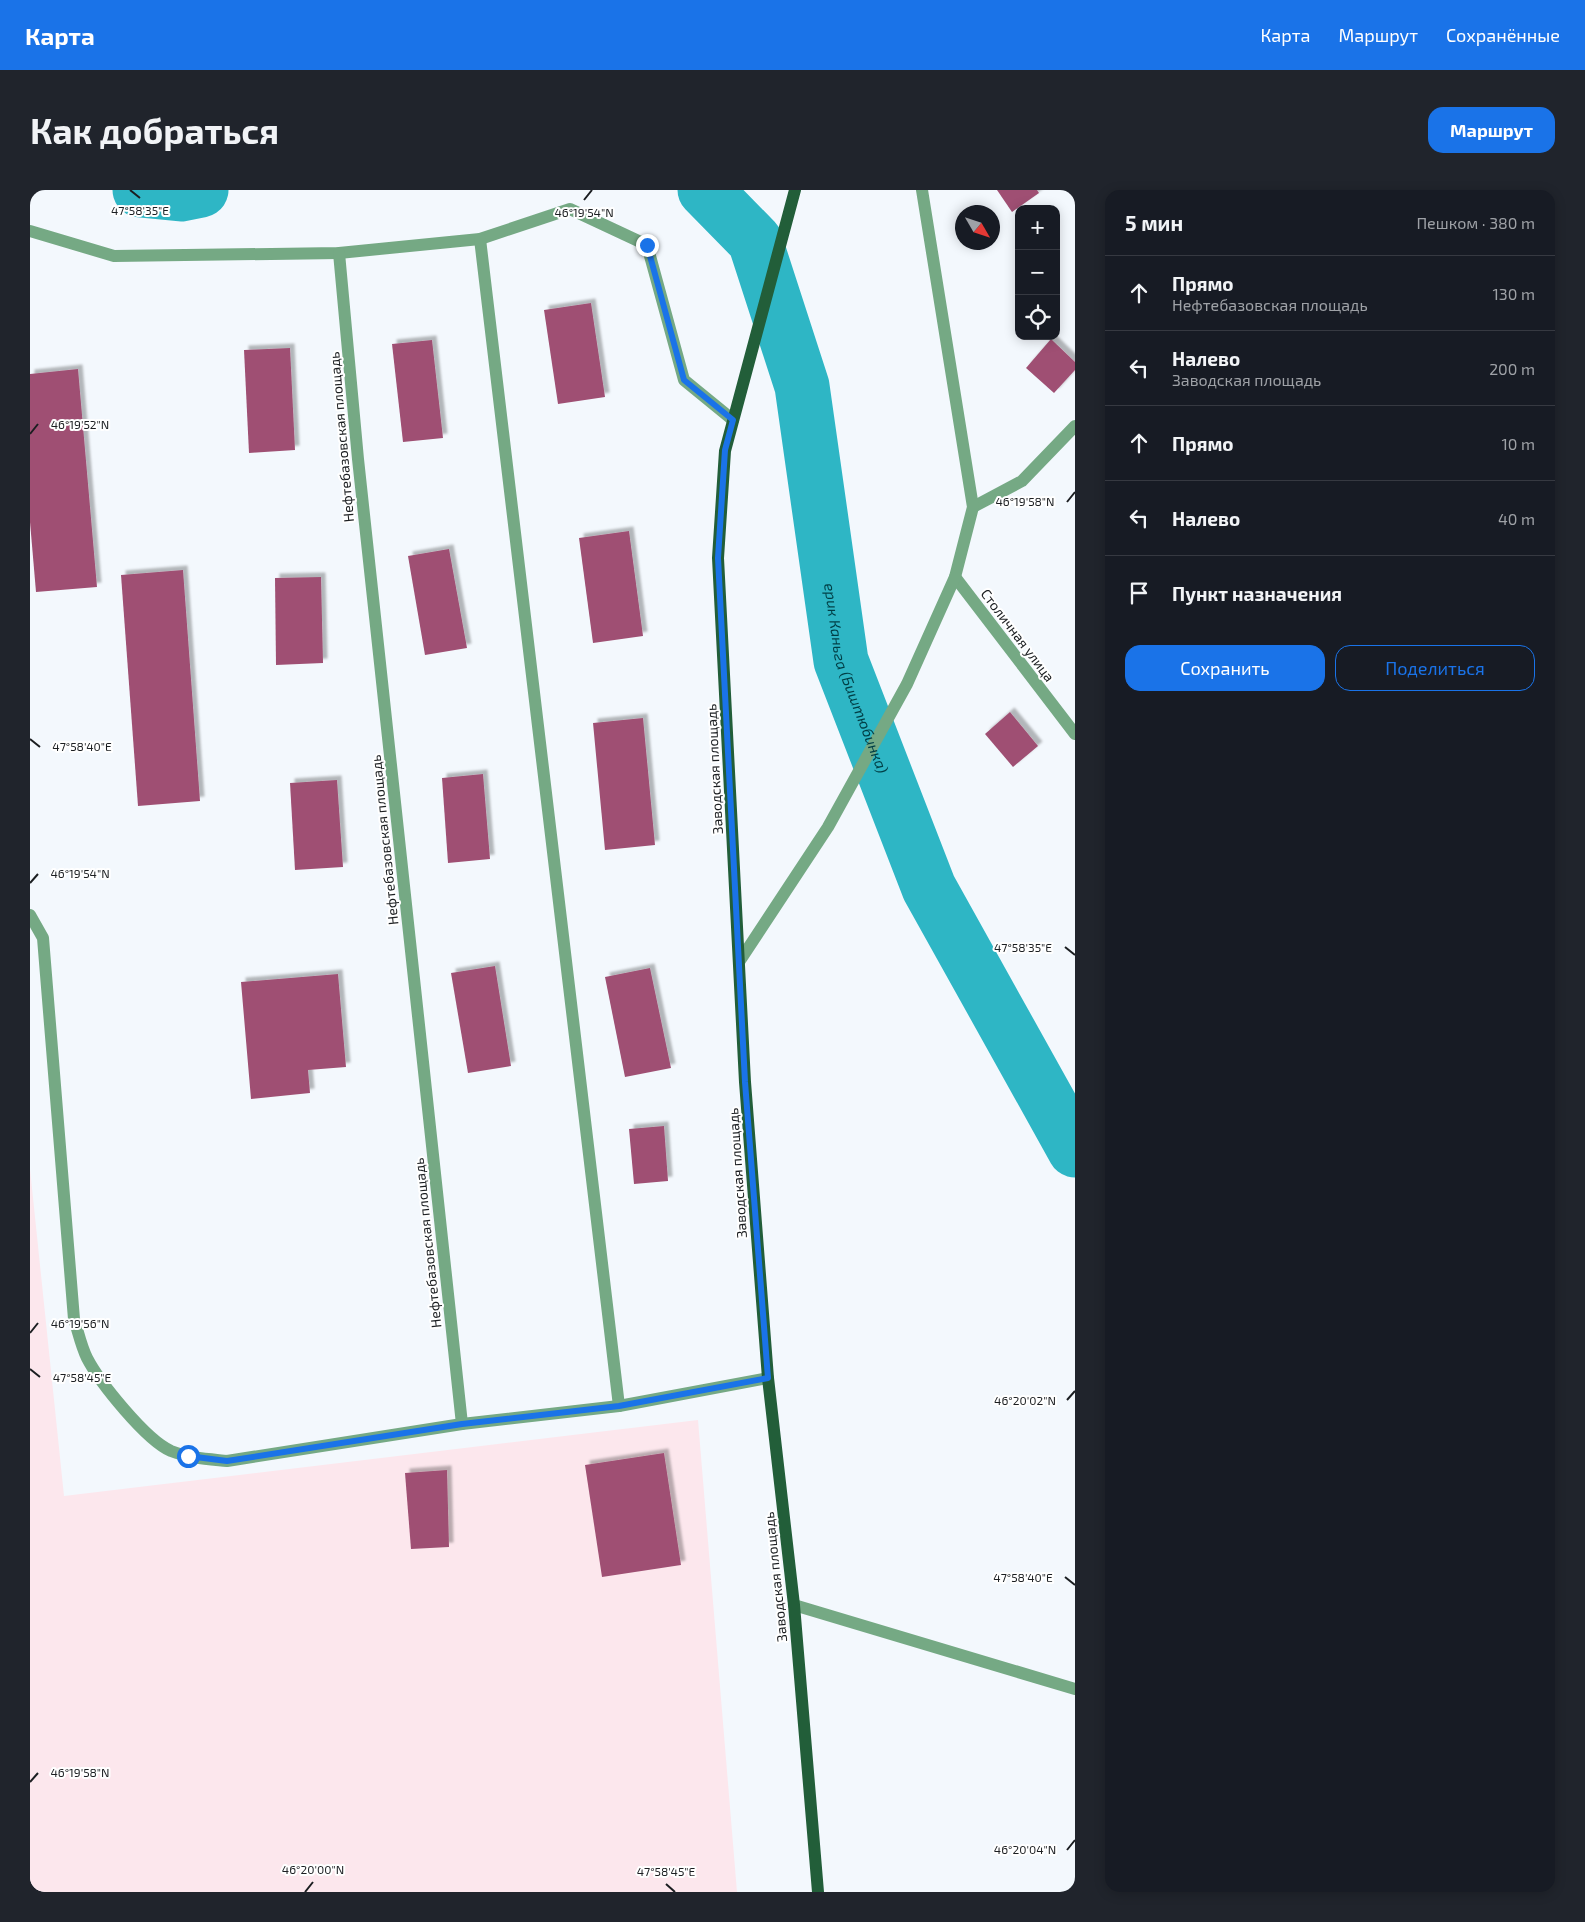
<!DOCTYPE html>
<html lang="ru">
<head>
<meta charset="utf-8">
<style>
	:root { --surface:#171b24; --page:#20242c; --text:#f1f3f6; --muted:#9ea1a6; --line:#363941; --accent:#1a73e8 }
	body { margin:0; font-family:"Exo 2",sans-serif; background:var(--page); color:var(--text) }
	.controls { position:absolute; right:15px; top:15px; display:grid; overflow:hidden; border-radius:10px; box-shadow:0 2px 12px #0003 }
	.controls button { width:45px; height:45px; display:grid; place-items:center; padding:0; border:0; border-bottom:1px solid var(--line); background:var(--surface); color:var(--text); font:25px sans-serif }
	.compass { position:absolute; left:925px; top:15px; width:45px; height:45px; border-radius:50%; background:var(--surface); box-shadow:0 2px 12px #0003; rotate:129deg }
	.stop { position:absolute; width:15px; height:15px; margin:-11px; border:4px solid #1a73e8; border-radius:50%; background:#fff }
	.stop.end { background:#1a73e8; border-color:#fff; box-shadow:0 1px 5px #0008 }
	.list { margin:0; padding:0; list-style:none }
	h2 { display:flex; justify-content:space-between; align-items:center; height:65px; margin:0; padding:0 20px; font-size:21px }
	h2 small { font-size:16px; font-weight:400; color:var(--muted) }
	.list li { display:grid; grid-template-columns:32px 1fr auto; gap:15px; align-items:center; box-sizing:border-box; height:75px; padding:0 20px; border-top:1px solid var(--line) }
	.list b { display:block; font-size:19px; white-space:nowrap }
	.list p { margin:0; font-size:16px; white-space:nowrap; color:var(--muted) }
	.list em { font-size:16px; font-style:normal; color:var(--muted) }
	.actions { display:flex; gap:10px; padding:15px 20px }
	.actions a { flex:1; padding:11px 0; border:1px solid var(--accent); border-radius:15px; text-align:center; font-size:18px; color:var(--accent) }
	.actions .main { background:var(--accent); color:#fff }
	.icon { flex:none; width:28px; height:28px; fill:none; stroke:currentColor; stroke-width:2; stroke-linecap:round; stroke-linejoin:round }
	.map { position:relative; flex:none; width:1045px; height:1702px; overflow:hidden; border-radius:15px }
	header { display:flex; align-items:center; gap:30px; box-sizing:border-box; height:70px; padding:0 25px; background:var(--accent); color:#fff }
	header strong { font-size:24px }
	nav { display:flex; gap:28px; margin-inline-start:auto; font-size:18px }
	.intro { display:flex; align-items:center; justify-content:space-between; box-sizing:border-box; height:120px; padding:0 30px }
	h1 { margin:0; font-size:35px }
	.button { padding:12px 22px; border-radius:15px; background:var(--accent); color:#fff; font-size:18px; font-weight:700 }
	main { display:flex; gap:30px; padding:0 30px }
	aside { flex:1; background:var(--surface); border-radius:15px; box-shadow:0 2px 12px #0003 }
	.map>svg:first-child { display:block }
	.industrial { fill:#fce7ed }
	.lines { fill:none; stroke-linecap:round; stroke-linejoin:round }
	.river { stroke:#2eb6c5; stroke-width:55 }
	.building { fill:#9f5073; filter:url(#shadow) }
	.minor { stroke:#75a984; stroke-width:12 }
	.major { stroke:#225e39; stroke-width:12 }
	.route { stroke:#1a73e8; stroke-width:6 }
	.ticks { fill:none; stroke:#1b1e21; stroke-width:2 }
	.labels { text-anchor:middle; dominant-baseline:central; stroke-width:4; stroke-linejoin:round; paint-order:stroke }
	.street-label { font-size:14px; fill:#1b1e21; stroke:#fff }
	.water-label { font-size:15px; font-style:italic; fill:#003e45; stroke:#fff }
	.ticks-label { font-size:12px; text-anchor:middle; fill:#1b1e21; stroke:#fff; stroke-width:4; stroke-linejoin:round; paint-order:stroke }
</style>
</head>
<body>
<header>
<strong>Карта</strong>
<nav><a>Карта</a><a>Маршрут</a><a>Сохранённые</a></nav>
</header>
<div class="intro"><h1>Как добраться</h1><a class="button">Маршрут</a></div>
<main>
<div class="map">
<svg width="1045" height="1702" viewBox="0 0 1045 1702">
	<defs>
		<filter id="shadow"><feDropShadow dx="4.5" dy="-4.5" stdDeviation="1" flood-color="#0004"/></filter>
	</defs>
	<rect width="100%" height="100%" fill="#f3f8fd"/>
	<!-- industrial -->
	<polygon class="industrial" points="0,979 34,1306 668,1230 707,1702 0,1702"/>
	<g class="lines">
		<!-- river -->
		<g class="river">
			<polyline points="110,0 151,4 171,0"/>
			<path id="s1" d="M675 0 725 51 772 196 811 471 899 698 1045 960"/>
		</g>
	</g>
	<!-- building -->
	<g class="building">
		<polygon points="967,0 1007,0 1009,3 982,22"/>
		<polygon points="561,113 575,207 528,214 514,120"/>
		<polygon points="1021,149 1045,172 1045,180 1024,203 996,178"/>
		<polygon points="402,150 413,248 373,252 362,154"/>
		<polygon points="260,158 265,260 219,263 214,160"/>
		<polygon points="48,179 67,397 6,402 0,332 0,184"/>
		<polygon points="599,341 613,446 563,453 549,348"/>
		<polygon points="419,359 437,458 395,465 378,366"/>
		<polygon points="153,380 170,611 108,616 91,385"/>
		<polygon points="291,387 293,473 246,475 245,388"/>
		<polygon points="980,522 1008,556 983,577 955,544"/>
		<polygon points="613,528 625,655 575,660 563,533"/>
		<polygon points="453,584 460,669 418,673 412,588"/>
		<polygon points="307,590 313,677 265,680 260,593"/>
		<polygon points="465,776 481,876 438,883 421,783"/>
		<polygon points="620,778 641,878 595,887 575,787"/>
		<polygon points="308,784 316,877 278,880 280,903 221,909 211,792"/>
		<polygon points="634,936 638,991 604,994 599,939"/>
		<polygon points="634,1263 651,1375 572,1387 555,1275"/>
		<polygon points="417,1280 419,1357 381,1359 375,1283"/>
	</g>
	<g class="lines">
		<!-- minor -->
		<g class="minor">
			<polyline points="0,41 84,66 309,63 450,49 540,19 617,55 654,190 703,230"/>
			<polyline points="450,49 589,1216"/>
			<polyline points="309,63 328,269 432,1234"/>
			<polyline points="943,317 992,291 1045,236"/>
			<polyline points="925,387 1045,544"/>
			<path d="M0 725 13 748 44 1129C48 1141 51 1156 57 1168 70 1193 116 1250 141 1261 159 1268 178 1269 197 1271L432 1234 589 1216 738 1188"/>
			<polyline points="709,772 798,637 877,494 925,387 943,317 892,0"/>
			<polyline points="764,1415 1045,1499"/>
		</g>
		<!-- major -->
		<polyline class="major" points="765,0 695,261 688,368 715,892 738,1188 764,1415 788,1702"/>
	</g>
	<g class="lines">
		<!-- route -->
		<polyline class="route" points="158,1266 197,1271 432,1234 589,1216 738,1188 715,892 688,368 695,260 703,230 654,190 617,55"/>
	</g>
	<!-- ticks -->
	<path class="ticks" d="M100 0 110 8M554 10 562 0M0 244 8 234M1037 312 1045 302M0 549 10 557M0 693 8 684M1035 757 1045 765M0 1143 8 1133M0 1179 10 1187M1037 1210 1045 1201M1035 1387 1045 1395M0 1592 8 1583M1037 1660 1045 1650M636 1694 645 1702M275 1702 283 1692"/>
	<g class="labels">
		<!-- street labels -->
		<g class="street-label">
			<text transform="translate(311 247) rotate(-95)">Нефтебазовская площадь</text>
			<text transform="translate(988 445) rotate(53)">Столичная улица</text>
			<text transform="translate(684 579) rotate(-93)">Заводская площадь</text>
			<text transform="translate(354 650) rotate(-96)">Нефтебазовская площадь</text>
			<text transform="translate(707 983) rotate(-94)">Заводская площадь</text>
			<text transform="translate(397 1053) rotate(-96)">Нефтебазовская площадь</text>
			<text transform="translate(745 1387) rotate(-96)">Заводская площадь</text>
		</g>
		<!-- water labels -->
		<g class="water-label">
			<text stroke="none"><textPath href="#s1" startOffset="522">ерик Каньга (Биштюбинка)</textPath></text>
		</g>
	</g>
	<g class="ticks-label">
		<text x="110" y="25">47°58'35"E</text>
		<text x="554" y="27">46°19'54"N</text>
		<text x="50" y="239">46°19'52"N</text>
		<text x="995" y="316">46°19'58"N</text>
		<text x="52" y="561">47°58'40"E</text>
		<text x="50" y="688">46°19'54"N</text>
		<text x="993" y="762">47°58'35"E</text>
		<text x="50" y="1138">46°19'56"N</text>
		<text x="52" y="1192">47°58'45"E</text>
		<text x="995" y="1215">46°20'02"N</text>
		<text x="993" y="1392">47°58'40"E</text>
		<text x="50" y="1587">46°19'58"N</text>
		<text x="995" y="1664">46°20'04"N</text>
		<text x="283" y="1684">46°20'00"N</text>
		<text x="636" y="1686">47°58'45"E</text>
	</g>
</svg>
<div class="controls">
<button>+</button>
<button>−</button>
<button><svg class="icon" aria-label="locate" viewBox="0 0 24 24"><circle cx="12" cy="12" r="6"/><path d="M12 2v4M12 18v4M2 12h4M18 12h4"/></svg></button>
</div>
<svg class="compass" viewBox="-18 -18 36 36"><path d="M0-13l5 13h-10z" fill="#e53935"/><path d="M0 13l5-13h-10z" fill="#9ea1a6"/></svg>
<div class="stop" style="left:158px;top:1266px"></div>
<div class="stop end" style="left:617px;top:55px"></div>
</div>
<aside>
<h2>5 мин<small>Пешком · 380 m</small></h2>
<ul class="list">
<li><svg class="icon" aria-label="ahead" viewBox="0 0 24 24"><path d="M12 20V5M6 11l6-6 6 6"/></svg><div><b>Прямо</b><p>Нефтебазовская площадь</p></div><em>130 m</em></li>
<li><svg class="icon" aria-label="left" viewBox="0 0 24 24"><path d="M17 20v-9H6M10 6l-5 5 5 5"/></svg><div><b>Налево</b><p>Заводская площадь</p></div><em>200 m</em></li>
<li><svg class="icon" aria-label="ahead" viewBox="0 0 24 24"><path d="M12 20V5M6 11l6-6 6 6"/></svg><div><b>Прямо</b></div><em>10 m</em></li>
<li><svg class="icon" aria-label="left" viewBox="0 0 24 24"><path d="M17 20v-9H6M10 6l-5 5 5 5"/></svg><div><b>Налево</b></div><em>40 m</em></li>
<li><svg class="icon" aria-label="arrive" viewBox="0 0 24 24"><path d="M6 21V4h12l-3 4 3 4H6"/></svg><div><b>Пункт назначения</b></div></li>
</ul>
<div class="actions"><a class="main">Сохранить</a><a>Поделиться</a></div>
</aside>
</main>
</body>
</html>
